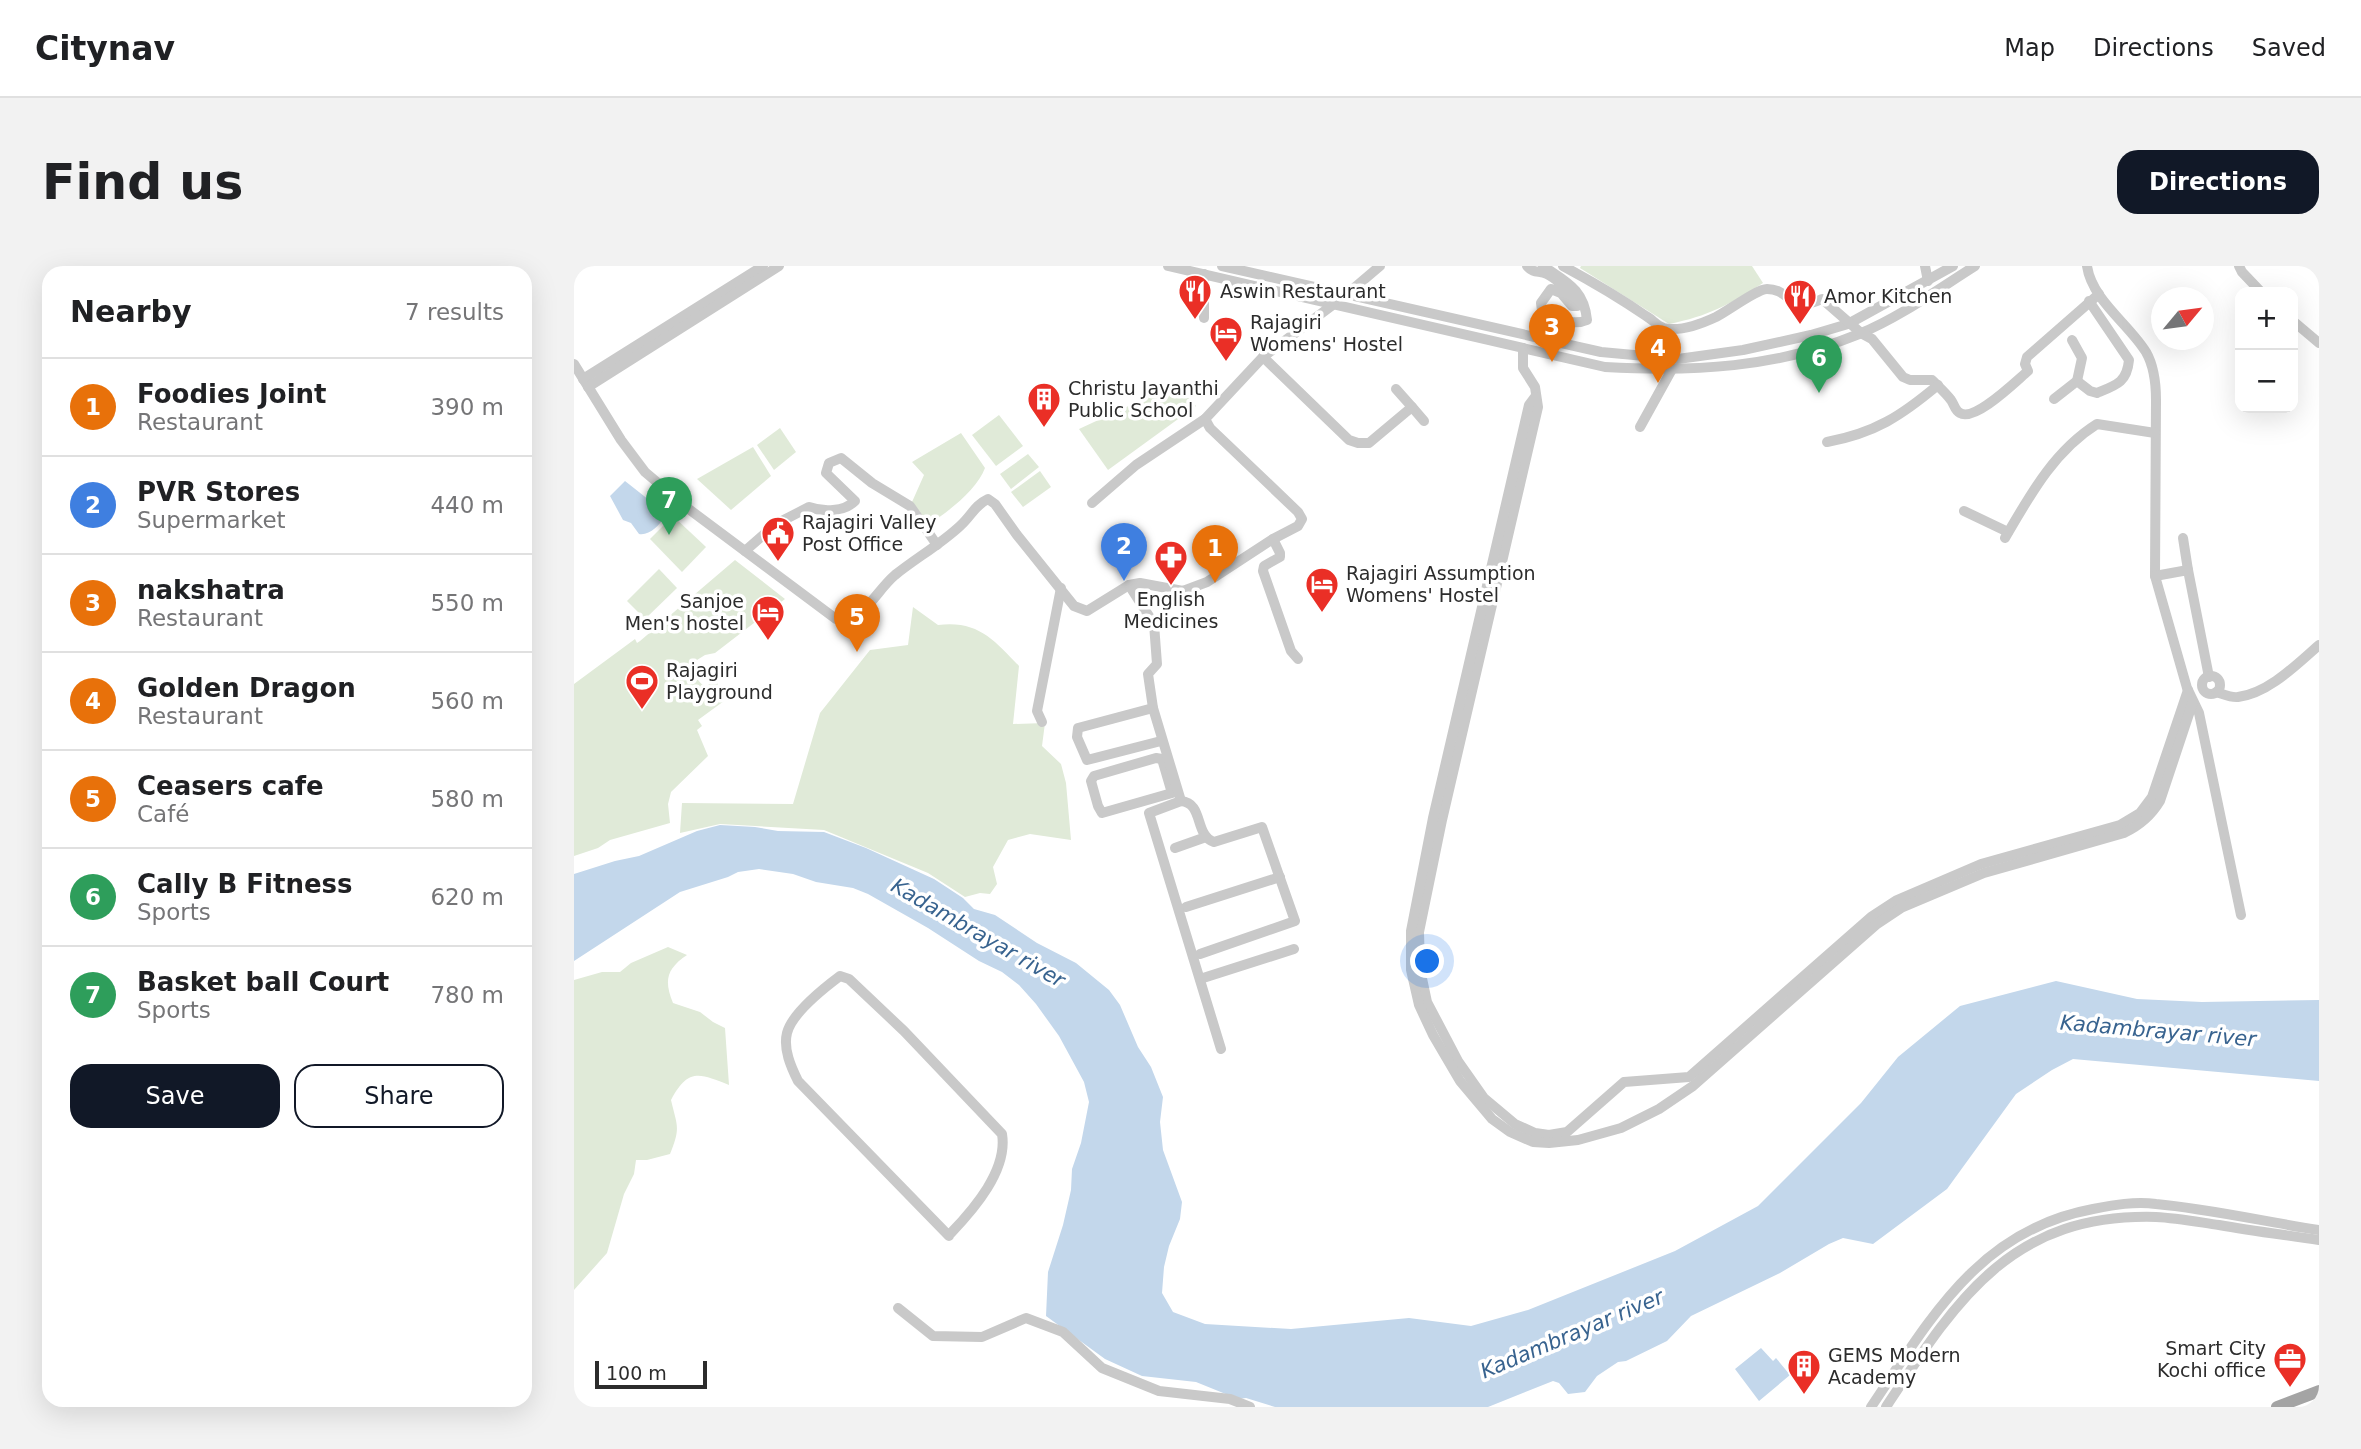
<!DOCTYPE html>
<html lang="en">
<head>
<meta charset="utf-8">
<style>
	:root { --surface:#fff; --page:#f2f2f2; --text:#202124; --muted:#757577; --line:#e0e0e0; --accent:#111827 }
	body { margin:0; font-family:"DejaVu Sans",sans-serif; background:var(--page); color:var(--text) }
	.controls { position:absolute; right:21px; top:21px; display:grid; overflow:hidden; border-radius:14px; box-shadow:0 7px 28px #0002 }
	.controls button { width:63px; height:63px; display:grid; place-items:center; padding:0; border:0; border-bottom:2px solid var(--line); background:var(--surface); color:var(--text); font:35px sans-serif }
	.compass { position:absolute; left:1577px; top:21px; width:63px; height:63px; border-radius:50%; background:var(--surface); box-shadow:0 7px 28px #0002; rotate:61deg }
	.scale { position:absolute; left:21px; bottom:18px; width:112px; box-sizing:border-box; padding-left:7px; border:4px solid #2c2c2c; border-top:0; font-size:19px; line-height:24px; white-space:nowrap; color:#2c2c2c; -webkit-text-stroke:5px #fff; paint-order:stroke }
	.you { position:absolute; left:854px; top:696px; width:24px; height:24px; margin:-18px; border:5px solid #fff; border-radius:50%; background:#1a73e8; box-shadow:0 0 0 10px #1a73e833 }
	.badge { display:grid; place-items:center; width:46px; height:46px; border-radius:50%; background:var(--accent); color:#fff; font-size:23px; font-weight:700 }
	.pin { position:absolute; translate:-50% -58px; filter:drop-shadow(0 2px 4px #0008) }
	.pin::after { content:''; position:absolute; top:37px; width:24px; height:21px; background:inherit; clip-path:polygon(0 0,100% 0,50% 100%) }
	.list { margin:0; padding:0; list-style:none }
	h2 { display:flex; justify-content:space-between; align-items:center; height:91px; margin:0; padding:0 28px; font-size:30px }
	h2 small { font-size:23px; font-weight:400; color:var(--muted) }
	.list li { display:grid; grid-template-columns:46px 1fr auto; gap:21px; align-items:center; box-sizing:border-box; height:98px; padding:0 28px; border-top:2px solid var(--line) }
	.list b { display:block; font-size:26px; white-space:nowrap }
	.list p { margin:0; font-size:23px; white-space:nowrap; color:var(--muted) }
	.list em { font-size:23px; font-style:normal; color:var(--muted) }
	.actions { display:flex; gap:14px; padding:21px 28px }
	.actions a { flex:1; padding:16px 0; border:2px solid var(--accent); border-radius:21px; text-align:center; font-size:24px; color:var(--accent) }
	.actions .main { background:var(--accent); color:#fff }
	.map { position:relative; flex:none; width:1745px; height:1141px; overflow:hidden; border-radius:21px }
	header { display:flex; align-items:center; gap:42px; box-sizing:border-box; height:98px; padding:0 35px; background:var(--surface); border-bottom:2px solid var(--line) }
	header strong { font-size:33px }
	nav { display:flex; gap:38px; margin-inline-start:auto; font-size:24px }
	.intro { display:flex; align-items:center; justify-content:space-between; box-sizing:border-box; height:168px; padding:0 42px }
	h1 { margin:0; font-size:49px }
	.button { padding:18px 32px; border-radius:21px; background:var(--accent); color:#fff; font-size:24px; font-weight:700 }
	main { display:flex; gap:42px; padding:0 42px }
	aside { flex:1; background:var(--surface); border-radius:21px; box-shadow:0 7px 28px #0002 }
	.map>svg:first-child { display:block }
	.green { fill:#e0ead8 }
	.water { fill:#c3d7eb }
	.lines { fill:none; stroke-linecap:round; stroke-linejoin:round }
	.minor { stroke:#c9c9c9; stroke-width:10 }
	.major { stroke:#a4a4a4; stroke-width:12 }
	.labels { text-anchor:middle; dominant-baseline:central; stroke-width:7; stroke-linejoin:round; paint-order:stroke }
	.poi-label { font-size:19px; fill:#2c2c2c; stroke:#fff; text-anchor:start }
	.water-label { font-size:21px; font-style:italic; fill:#38638f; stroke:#fff }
</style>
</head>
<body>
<header>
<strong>Citynav</strong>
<nav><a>Map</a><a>Directions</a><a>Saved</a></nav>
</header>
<div class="intro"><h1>Find us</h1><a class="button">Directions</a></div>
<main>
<aside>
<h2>Nearby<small>7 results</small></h2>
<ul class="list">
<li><span class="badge" style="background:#e8710a">1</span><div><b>Foodies Joint</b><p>Restaurant</p></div><em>390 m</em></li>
<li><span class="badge" style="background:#3f7fe0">2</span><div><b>PVR Stores</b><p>Supermarket</p></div><em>440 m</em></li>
<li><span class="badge" style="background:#e8710a">3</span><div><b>nakshatra</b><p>Restaurant</p></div><em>550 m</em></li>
<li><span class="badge" style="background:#e8710a">4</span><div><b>Golden Dragon</b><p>Restaurant</p></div><em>560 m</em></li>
<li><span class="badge" style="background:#e8710a">5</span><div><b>Ceasers cafe</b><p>Café</p></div><em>580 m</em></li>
<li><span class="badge" style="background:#2e9e5b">6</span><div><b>Cally B Fitness</b><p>Sports</p></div><em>620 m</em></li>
<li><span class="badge" style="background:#2e9e5b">7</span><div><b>Basket ball Court</b><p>Sports</p></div><em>780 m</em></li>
</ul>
<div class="actions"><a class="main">Save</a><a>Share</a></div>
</aside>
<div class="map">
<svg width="1745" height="1141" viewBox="0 0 1745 1141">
	<rect width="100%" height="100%" fill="#fff"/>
	<!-- green -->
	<g class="green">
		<path d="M1007 0H1178L1189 17C1155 39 1134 50 1095 58L1006 2Z"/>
		<polygon points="602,118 622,140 534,204 505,163"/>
		<polygon points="425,149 449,180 422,200 398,169"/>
		<polygon points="206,162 222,186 200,204 183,179"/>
		<path d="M387 167 411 202C403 224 373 247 353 259L338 236 350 209 338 196Z"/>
		<polygon points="179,181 197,210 157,244 123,213"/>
		<polygon points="454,188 465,201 437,223 426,208"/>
		<polygon points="466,205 477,221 449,241 437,226"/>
		<polygon points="99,250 132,281 108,306 76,273"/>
		<path d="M161 294 211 333 141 387 131 389 123 394C120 407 120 412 131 421L142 414 150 435 124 454 128 460 123 464 134 490 97 526 94 538 96 557 36 574 24 582 0 590V418L61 373 63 377 66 375Z"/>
		<polygon points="85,303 103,322 71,353 53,335"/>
		<path d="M339 341 364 359C404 354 420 374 445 400L439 458 471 457 468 480 487 498 492 517 497 574 456 568 434 574 419 601 423 618 416 628 406 627 391 631 354 607 250 564 146 558 106 567 108 537 219 538 246 447 296 384 334 379Z"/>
		<path d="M94 681 113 689C92 703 90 715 99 737L126 746 139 756 151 762 155 819C125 807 114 802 97 834 103 860 107 861 96 888L73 894H62L60 908 50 928 33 987 0 1024V714L28 706H46L57 697Z"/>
	</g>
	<!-- water -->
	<g class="water">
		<path d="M51 215 89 245 91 250C86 259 75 270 65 268L57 257 49 254 36 230Z"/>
		<polygon points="146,559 181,561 204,565 250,566 292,582 360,613 389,632 400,643 421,649 463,677 502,697 535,724 546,739 564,781 577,801 589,831 586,856 589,884 608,936 606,953 595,980 590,1001 588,1027 599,1046 631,1058 717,1063 835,1052 897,1060 954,1044 1101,985 1184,940 1287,837 1324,791 1386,740 1482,715 1563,733 1628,736 1745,734 1745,815 1499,793 1478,804 1442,828 1373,923 1299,978 1269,972 1255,978 1206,1007 1117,1050 1093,1075 1052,1095 1044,1096 1023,1110 1011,1126 994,1128 985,1117 979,1115 914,1141 701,1141 672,1132 664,1133 622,1116 568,1110 531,1093 472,1050 474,1006 489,959 497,924 498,903 507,877 515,836 510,816 485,770 462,738 445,719 428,706 405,695 354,662 294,628 279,622 242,616 219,608 185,603 164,606 154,611 106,626 0,695 0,608 41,595 65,590 123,565"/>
		<polygon points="1187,1082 1199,1095 1202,1092 1216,1109 1185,1135 1161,1103"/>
	</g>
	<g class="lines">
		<!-- minor -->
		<g class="minor">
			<path d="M594 0 1031 101C1119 106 1202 102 1285 68 1326 51 1363 24 1401 0"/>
			<polyline points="648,0 1027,86 1104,93 1169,84 1237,69 1274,58 1379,0"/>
			<path d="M953 0C960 8 965 4 973 8 985 14 996 26 1004 35L1003 40H998L987 27 977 23 967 37 968 45C979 53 1000 60 1013 54 1010 23 992 16 969 0"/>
			<path d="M989 0C1017 15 1046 32 1072 50 1078 53 1083 60 1090 62 1106 66 1127 58 1142 51 1154 45 1183 23 1193 23 1217 23 1215 48 1248 33L1287 67 1298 73 1329 111 1336 114H1358C1364 120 1372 127 1377 134 1380 138 1381 145 1386 147 1401 156 1442 115 1454 105L1451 98 1453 91 1525 28"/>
			<polyline points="1351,0 1354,15"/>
			<path d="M1513 0C1518 34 1555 58 1572 86 1580 100 1582 119 1582 134L1581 310 1613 422 1625 447 1667 649"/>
			<polyline points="1665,0 1668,6 1687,26"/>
			<polyline points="630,8 630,52"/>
			<polyline points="773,28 806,0"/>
			<polyline points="1719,55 1745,77"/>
			<polyline points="1498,74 1508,92 1503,115"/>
			<polyline points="949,82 949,102 961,121 964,141 868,554 845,666 846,703 853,736 884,795 910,832 941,858 961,867 975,869 993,866 1050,816 1115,811 1297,651 1323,634 1407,598 1546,559 1566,547 1578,531 1614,424"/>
			<polyline points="689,91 775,174 784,177 795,177 838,141 850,155"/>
			<path d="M0 98 47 174 71 206 116 244 262 353C294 352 300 327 321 309 342 292 367 278 387 259 397 250 401 239 414 233L421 238 443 269 500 340 513 345 555 319"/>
			<polyline points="9,113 189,0"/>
			<polyline points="14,121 205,0"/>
			<polyline points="822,123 838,141"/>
			<path d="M961 131 955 139 859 552 837 665V704L845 739 859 769 886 815 918 853 936 866 959 876 975 877 1004 874 1047 862 1085 843 1119 820 1303 658 1327 642 1410 607 1550 567C1565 560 1577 550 1586 535L1619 436"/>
			<path d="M1480 133 1503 115 1516 125 1523 127C1543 119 1553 116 1555 94L1515 35"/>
			<polyline points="1066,161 1097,105"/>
			<path d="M1253 176C1301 167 1327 150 1364 119"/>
			<polyline points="518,237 562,199 631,153"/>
			<polyline points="1390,245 1434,266"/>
			<path d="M1431 272C1456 229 1480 185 1523 158L1581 167"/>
			<polyline points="1609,272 1614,304"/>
			<polyline points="699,273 706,287 706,291 690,300 689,305 717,385 724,393"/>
			<path d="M171 285 202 258 235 241C249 246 270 246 281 235L252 207 255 197 267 192 298 217 336 240 363 279"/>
			<polyline points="1581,310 1614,304 1635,411"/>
			<circle cx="1637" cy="419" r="9"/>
			<path d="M1642 426C1649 428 1657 432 1664 431 1695 427 1723 398 1745 379"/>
			<polyline points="579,442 504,462 503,471 513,494 587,475"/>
			<polyline points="468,456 463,445 487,322"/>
			<polygon points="582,492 588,493 598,527 528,547 524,540 517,515 520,510"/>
			<path d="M607 535C630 537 620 569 640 576L688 561 721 655 626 688"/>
			<polyline points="601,582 632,571"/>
			<polyline points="612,641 706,611"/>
			<polyline points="626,713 720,683"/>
			<polyline points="647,783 575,547 607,535 579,442 574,408 583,398 580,358 555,319 566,317 609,325 633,316 699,273 724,260 728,253 724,246 636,162 631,153 689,91 760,38"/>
			<path d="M375 970 224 815C217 801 209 783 213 767 218 747 250 722 266 710L275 713 330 765 428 868C434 904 400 943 377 967"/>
			<polyline points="324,1042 359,1070 408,1071 452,1052 489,1066 528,1102 585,1125 656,1133 676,1141"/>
			<path d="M1297 1141C1357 1052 1405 964 1519 943 1540 939 1561 935 1582 938 1637 943 1691 956 1745 964"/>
			<path d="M1312 1141C1383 1033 1437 947 1582 951 1603 952 1624 956 1645 959 1678 965 1712 969 1745 974"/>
		</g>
		<!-- major -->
		<polyline class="major" points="1703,1141 1745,1125"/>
	</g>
	<!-- icons -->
	<defs>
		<symbol id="restaurant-pin" viewBox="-11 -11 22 30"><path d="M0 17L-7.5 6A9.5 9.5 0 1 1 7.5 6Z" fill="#ea2f26" stroke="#fff"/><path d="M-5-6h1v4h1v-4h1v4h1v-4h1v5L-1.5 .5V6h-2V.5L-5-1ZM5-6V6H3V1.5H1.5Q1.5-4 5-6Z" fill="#fff"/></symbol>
		<symbol id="hotel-pin" viewBox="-11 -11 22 30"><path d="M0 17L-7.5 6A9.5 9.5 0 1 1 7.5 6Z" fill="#ea2f26" stroke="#fff"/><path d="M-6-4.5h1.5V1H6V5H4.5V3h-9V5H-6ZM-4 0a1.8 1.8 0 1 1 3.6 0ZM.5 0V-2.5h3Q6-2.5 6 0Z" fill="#fff"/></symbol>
		<symbol id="building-pin" viewBox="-11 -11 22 30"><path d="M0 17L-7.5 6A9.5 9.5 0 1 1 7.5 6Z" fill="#ea2f26" stroke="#fff"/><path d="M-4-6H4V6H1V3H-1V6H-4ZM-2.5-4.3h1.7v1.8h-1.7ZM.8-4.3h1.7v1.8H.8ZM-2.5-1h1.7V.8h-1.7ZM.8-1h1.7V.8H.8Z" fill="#fff"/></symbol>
		<symbol id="civic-pin" viewBox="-11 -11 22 30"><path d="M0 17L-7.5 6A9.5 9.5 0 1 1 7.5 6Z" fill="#ea2f26" stroke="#fff"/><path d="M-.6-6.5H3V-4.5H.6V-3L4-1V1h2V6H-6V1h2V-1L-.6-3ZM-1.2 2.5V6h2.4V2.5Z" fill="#fff"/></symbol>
		<symbol id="pharmacy-pin" viewBox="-11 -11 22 30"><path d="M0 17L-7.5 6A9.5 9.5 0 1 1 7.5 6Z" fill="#ea2f26" stroke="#fff"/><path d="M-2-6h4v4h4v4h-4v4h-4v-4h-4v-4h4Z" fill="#fff"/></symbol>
		<symbol id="stadium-pin" viewBox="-11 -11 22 30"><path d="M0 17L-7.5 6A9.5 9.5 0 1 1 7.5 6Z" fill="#ea2f26" stroke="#fff"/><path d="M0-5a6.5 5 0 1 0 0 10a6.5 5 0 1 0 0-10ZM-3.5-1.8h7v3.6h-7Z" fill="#fff"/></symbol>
		<symbol id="office-pin" viewBox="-11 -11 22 30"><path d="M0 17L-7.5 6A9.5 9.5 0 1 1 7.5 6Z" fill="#ea2f26" stroke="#fff"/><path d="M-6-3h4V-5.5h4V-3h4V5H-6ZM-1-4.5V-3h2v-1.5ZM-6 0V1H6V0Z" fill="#fff"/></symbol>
	</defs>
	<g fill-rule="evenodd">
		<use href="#restaurant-pin" x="602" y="6" width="38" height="52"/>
		<use href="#restaurant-pin" x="1207" y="11" width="38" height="52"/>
		<use href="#hotel-pin" x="633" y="48" width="38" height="52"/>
		<use href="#building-pin" x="451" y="114" width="38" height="52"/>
		<use href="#civic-pin" x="185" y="248" width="38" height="52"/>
		<use href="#pharmacy-pin" x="578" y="272" width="38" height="52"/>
		<use href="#hotel-pin" x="729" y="299" width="38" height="52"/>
		<use href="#hotel-pin" x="175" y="327" width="38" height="52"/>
		<use href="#stadium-pin" x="49" y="396" width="38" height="52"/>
		<use href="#office-pin" x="1697" y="1074" width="38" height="52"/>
		<use href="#building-pin" x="1211" y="1081" width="38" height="52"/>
	</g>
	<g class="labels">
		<!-- poi labels -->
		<g class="poi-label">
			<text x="646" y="25">Aswin Restaurant</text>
			<text x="1250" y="30">Amor Kitchen</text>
			<text x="676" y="56">Rajagiri<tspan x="676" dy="22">Womens' Hostel</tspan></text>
			<text x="494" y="122">Christu Jayanthi<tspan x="494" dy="22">Public School</tspan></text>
			<text x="228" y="256">Rajagiri Valley<tspan x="228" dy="22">Post Office</tspan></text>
			<text x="772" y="307">Rajagiri Assumption<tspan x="772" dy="22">Womens' Hostel</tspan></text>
			<text x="597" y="333" text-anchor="middle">English<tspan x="597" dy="22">Medicines</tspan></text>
			<text x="170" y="335" text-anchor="end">Sanjoe<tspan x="170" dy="22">Men's hostel</tspan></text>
			<text x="92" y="404">Rajagiri<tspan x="92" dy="22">Playground</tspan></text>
			<text x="1692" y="1082" text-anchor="end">Smart City<tspan x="1692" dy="22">Kochi office</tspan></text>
			<text x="1254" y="1089">GEMS Modern<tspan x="1254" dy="22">Academy</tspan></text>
		</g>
		<!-- water labels -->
		<g class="water-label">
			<text transform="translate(404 667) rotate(30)">Kadambrayar river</text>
			<text transform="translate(1584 765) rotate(5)">Kadambrayar river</text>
			<text transform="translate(998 1068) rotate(-23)">Kadambrayar river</text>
		</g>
	</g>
</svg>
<div class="controls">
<button>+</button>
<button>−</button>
</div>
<svg class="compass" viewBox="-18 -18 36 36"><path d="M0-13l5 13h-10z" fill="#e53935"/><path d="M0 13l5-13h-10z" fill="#757577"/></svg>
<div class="scale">100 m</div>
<div class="you"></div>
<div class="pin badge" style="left:641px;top:317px;background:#e8710a">1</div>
<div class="pin badge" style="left:550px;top:315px;background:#3f7fe0">2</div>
<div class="pin badge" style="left:978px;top:96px;background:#e8710a">3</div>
<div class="pin badge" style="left:1084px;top:117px;background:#e8710a">4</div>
<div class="pin badge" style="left:283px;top:386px;background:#e8710a">5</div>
<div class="pin badge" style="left:1245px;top:127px;background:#2e9e5b">6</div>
<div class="pin badge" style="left:95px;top:269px;background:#2e9e5b">7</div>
</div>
</main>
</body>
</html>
